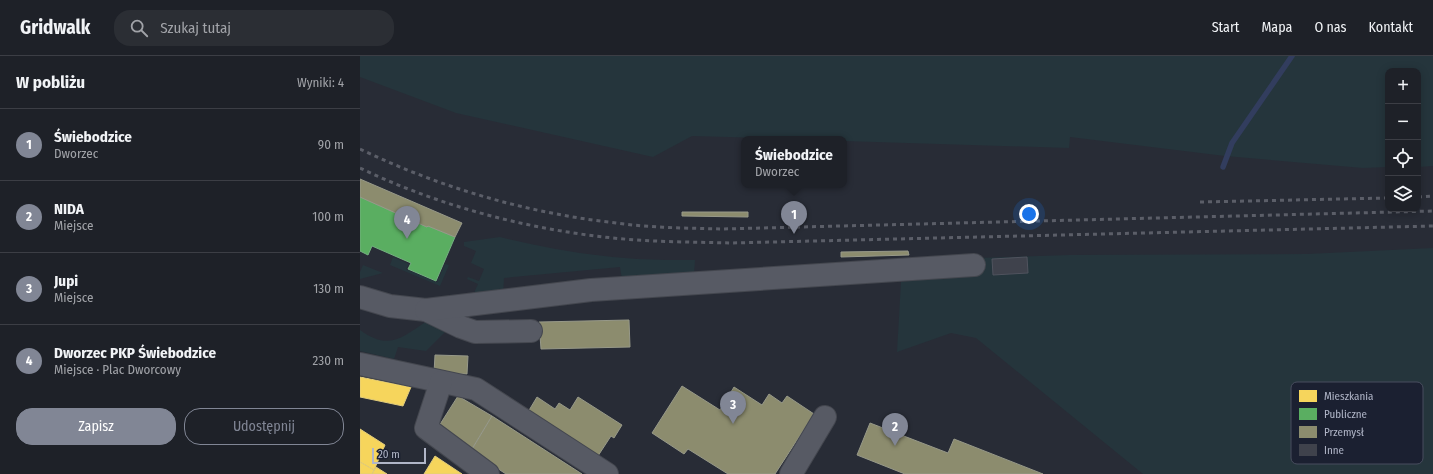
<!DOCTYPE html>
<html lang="pl">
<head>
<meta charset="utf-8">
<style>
	:root { --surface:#1e2128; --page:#2b2e34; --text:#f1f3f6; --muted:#a1a3a8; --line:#3c3e45; --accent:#818695 }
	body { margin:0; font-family:"Fira Sans Condensed",sans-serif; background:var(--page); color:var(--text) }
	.controls { position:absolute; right:12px; top:12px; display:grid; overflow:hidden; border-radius:8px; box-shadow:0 2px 10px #0003 }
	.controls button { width:36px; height:36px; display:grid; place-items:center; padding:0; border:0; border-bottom:1px solid var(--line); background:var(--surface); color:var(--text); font:20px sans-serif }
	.scale { position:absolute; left:12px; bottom:10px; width:54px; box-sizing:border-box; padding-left:4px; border:2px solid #b1b6c8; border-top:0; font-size:11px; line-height:14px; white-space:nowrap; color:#b1b6c8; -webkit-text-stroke:3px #1b2031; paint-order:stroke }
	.you { position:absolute; left:669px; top:158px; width:14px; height:14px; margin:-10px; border:3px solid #fff; border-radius:50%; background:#1a73e8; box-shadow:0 0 0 6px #1a73e833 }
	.badge { display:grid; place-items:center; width:26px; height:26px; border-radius:50%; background:var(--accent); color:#fff; font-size:13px; font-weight:700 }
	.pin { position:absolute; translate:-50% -33px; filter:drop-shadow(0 1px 2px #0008) }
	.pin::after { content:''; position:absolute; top:21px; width:14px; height:12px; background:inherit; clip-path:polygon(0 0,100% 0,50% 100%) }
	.popup { position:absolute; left:381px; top:80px; width:106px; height:52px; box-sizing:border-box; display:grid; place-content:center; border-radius:8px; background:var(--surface); filter:drop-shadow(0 1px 3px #0005); font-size:13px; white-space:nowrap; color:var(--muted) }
	.popup b { font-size:15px; color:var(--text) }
	.popup::after { content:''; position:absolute; left:50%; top:100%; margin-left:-8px; border:8px solid transparent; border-top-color:var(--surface) }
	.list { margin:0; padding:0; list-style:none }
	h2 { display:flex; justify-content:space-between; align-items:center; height:52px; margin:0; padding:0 16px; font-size:17px }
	h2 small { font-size:13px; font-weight:400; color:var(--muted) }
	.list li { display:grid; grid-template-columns:26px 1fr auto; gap:12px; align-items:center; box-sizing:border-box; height:72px; padding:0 16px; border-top:1px solid var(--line) }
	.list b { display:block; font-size:15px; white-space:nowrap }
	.list p { margin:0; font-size:13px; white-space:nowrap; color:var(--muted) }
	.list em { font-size:13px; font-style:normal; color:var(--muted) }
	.actions { display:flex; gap:8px; padding:12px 16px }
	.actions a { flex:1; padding:9px 0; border:1px solid var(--accent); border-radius:16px; text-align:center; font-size:14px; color:var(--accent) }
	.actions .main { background:var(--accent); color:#fff }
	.icon { flex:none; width:22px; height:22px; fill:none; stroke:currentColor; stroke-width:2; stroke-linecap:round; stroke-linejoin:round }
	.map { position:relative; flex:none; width:1073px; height:418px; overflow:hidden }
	header { display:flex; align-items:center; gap:24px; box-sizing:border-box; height:56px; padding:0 20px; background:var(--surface); border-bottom:1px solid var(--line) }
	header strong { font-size:19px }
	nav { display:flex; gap:22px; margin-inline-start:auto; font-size:14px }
	.search { width:280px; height:36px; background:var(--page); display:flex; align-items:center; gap:10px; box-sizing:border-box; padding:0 14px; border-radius:16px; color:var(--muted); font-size:15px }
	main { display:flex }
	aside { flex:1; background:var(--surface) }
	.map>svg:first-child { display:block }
	.green { fill:#25353c }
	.homes { fill:#f6d55c; stroke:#e1cc7c }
	.public { fill:#5aae61; stroke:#74b080 }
	.industry { fill:#8c8c6e; stroke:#979989 }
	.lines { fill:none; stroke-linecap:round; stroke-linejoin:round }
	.stream { stroke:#323d5e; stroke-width:5.5 }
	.building { fill:#3f424c; stroke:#50535e }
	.minor-casing { stroke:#44474f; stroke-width:24 }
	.minor { stroke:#575a64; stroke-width:22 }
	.rail { stroke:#5b5e68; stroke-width:3; stroke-dasharray:4 4; stroke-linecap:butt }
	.key { fill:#1b2031; stroke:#484d5e; stroke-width:1 }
	.key-label { font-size:11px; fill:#b1b6c8 }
</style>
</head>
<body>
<header>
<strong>Gridwalk</strong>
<div class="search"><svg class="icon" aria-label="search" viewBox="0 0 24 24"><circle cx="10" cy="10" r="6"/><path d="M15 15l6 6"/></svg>Szukaj tutaj</div>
<nav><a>Start</a><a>Mapa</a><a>O nas</a><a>Kontakt</a></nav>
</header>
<main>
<aside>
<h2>W pobliżu<small>Wyniki: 4</small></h2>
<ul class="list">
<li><span class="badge">1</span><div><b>Świebodzice</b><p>Dworzec</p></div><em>90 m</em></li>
<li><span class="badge">2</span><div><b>NIDA</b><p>Miejsce</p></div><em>100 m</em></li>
<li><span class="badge">3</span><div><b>Jupi</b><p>Miejsce</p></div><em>130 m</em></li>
<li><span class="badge">4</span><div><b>Dworzec PKP Świebodzice</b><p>Miejsce · Plac Dworcowy</p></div><em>230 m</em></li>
</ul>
<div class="actions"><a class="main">Zapisz</a><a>Udostępnij</a></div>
</aside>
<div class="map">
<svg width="1073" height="418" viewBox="0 0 1073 418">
	<rect width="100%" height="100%" fill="#282c36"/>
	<!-- green -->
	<g class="green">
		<polygon points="0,0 1073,0 1073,110 1058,111 1058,15 1028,15 1028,111 1003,112 865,100 710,81 709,92 484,85 484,83 436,83 332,80 293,101 96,57 0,21"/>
		<path d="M140 181C185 192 231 200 277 203 296 204 315 204 335 204L334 218 262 224 260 211 144 222 143 239 112 241 118 228 107 223 108 221 119 225 124 213 111 207 116 195 104 190V186Z"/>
		<polygon points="1073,192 1073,418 783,418 616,282 591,277 537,296 541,226 619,217 617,202 710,199 947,198"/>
		<polygon points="33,201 49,208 46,213 77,226 85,208 89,209 80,230 30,209"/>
		<polygon points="3,209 23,217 0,223 0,216"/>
		<path d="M67 265 88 273 66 295 38 291 34 303 0 295V274C29 295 41 282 67 265Z"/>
	</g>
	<!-- homes -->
	<g class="homes">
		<polygon points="0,321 51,331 43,350 0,341"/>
		<polygon points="0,373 25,389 14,414 0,406"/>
		<polygon points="75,400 102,418 64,418"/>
		<polygon points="0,406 14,414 12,418 0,418"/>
		<polygon points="16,411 27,418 12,418"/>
	</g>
	<!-- public -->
	<polygon class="public" points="0,141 67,171 68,170 95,181 76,225 48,213 51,207 12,190 8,199 0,195"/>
	<!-- industry -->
	<g class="industry">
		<polygon points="0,123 102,167 95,181 68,170 67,171 0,141"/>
		<polygon points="322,156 388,156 388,161 322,160"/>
		<polygon points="548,195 549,199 481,201 481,196"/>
		<polygon points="269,264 270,291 181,293 179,266"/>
		<polygon points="75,299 108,300 107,318 74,317"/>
		<polygon points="322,330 360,354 374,331 402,349 409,338 422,347 427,340 454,358 415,418 368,418 328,393 324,398 292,377"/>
		<polygon points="98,340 132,360 110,396 77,373"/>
		<polygon points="177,341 195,353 199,347 210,354 218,341 262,369 254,382 251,380 234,406 165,361"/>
		<polygon points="132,360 222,418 146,418 111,395"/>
		<polygon points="510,367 588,397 594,383 683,418 545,418 497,399"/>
	</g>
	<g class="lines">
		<!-- stream -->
		<polyline class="stream" points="863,111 872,87 932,0"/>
	</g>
	<!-- building -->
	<polygon class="building" points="667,201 668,217 633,219 632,203"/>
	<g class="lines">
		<defs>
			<g id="minor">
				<polyline points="0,241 30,250 66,254 101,271 115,276 171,275"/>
				<polyline points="66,254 231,234 614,209"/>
				<polyline points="0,308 116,333 247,418"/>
				<polyline points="81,326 66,372 128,418"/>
				<polyline points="431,418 465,361"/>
			</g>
		</defs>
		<!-- minor casing -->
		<use href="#minor" class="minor-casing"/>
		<!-- minor -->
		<use href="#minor" class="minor"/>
		<!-- rail -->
		<g class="rail">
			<path d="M0 93C81 132 167 157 256 167 291 172 327 172 362 173L1073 155"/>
			<path d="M0 112C79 150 166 173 253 182 292 186 332 186 371 187L1073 170"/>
			<polyline points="1058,141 1073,140"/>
			<polyline points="840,146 1028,142"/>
		</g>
	</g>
	<!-- legend -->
	<rect x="931" y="326" width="132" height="82" rx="6" class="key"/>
	<rect x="939" y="334" width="18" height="12" fill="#f6d55c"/>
	<rect x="939" y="352" width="18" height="12" fill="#5aae61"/>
	<rect x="939" y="370" width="18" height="12" fill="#8c8c6e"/>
	<rect x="939" y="388" width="18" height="12" fill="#3f424c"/>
	<g class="key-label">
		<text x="964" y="344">Mieszkania</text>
		<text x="964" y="362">Publiczne</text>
		<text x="964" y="380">Przemysł</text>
		<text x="964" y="398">Inne</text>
	</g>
</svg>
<div class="controls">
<button>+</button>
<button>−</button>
<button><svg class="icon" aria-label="locate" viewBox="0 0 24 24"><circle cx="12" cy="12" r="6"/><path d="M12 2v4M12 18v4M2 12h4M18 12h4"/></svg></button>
<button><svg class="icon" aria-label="layers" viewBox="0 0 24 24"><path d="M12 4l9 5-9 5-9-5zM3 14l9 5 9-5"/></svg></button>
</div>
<div class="scale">20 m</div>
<div class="you"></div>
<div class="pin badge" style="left:434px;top:178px">1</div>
<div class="popup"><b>Świebodzice</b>Dworzec</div>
<div class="pin badge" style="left:535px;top:390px">2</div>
<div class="pin badge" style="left:373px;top:368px">3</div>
<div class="pin badge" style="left:47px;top:183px">4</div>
</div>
</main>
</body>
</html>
